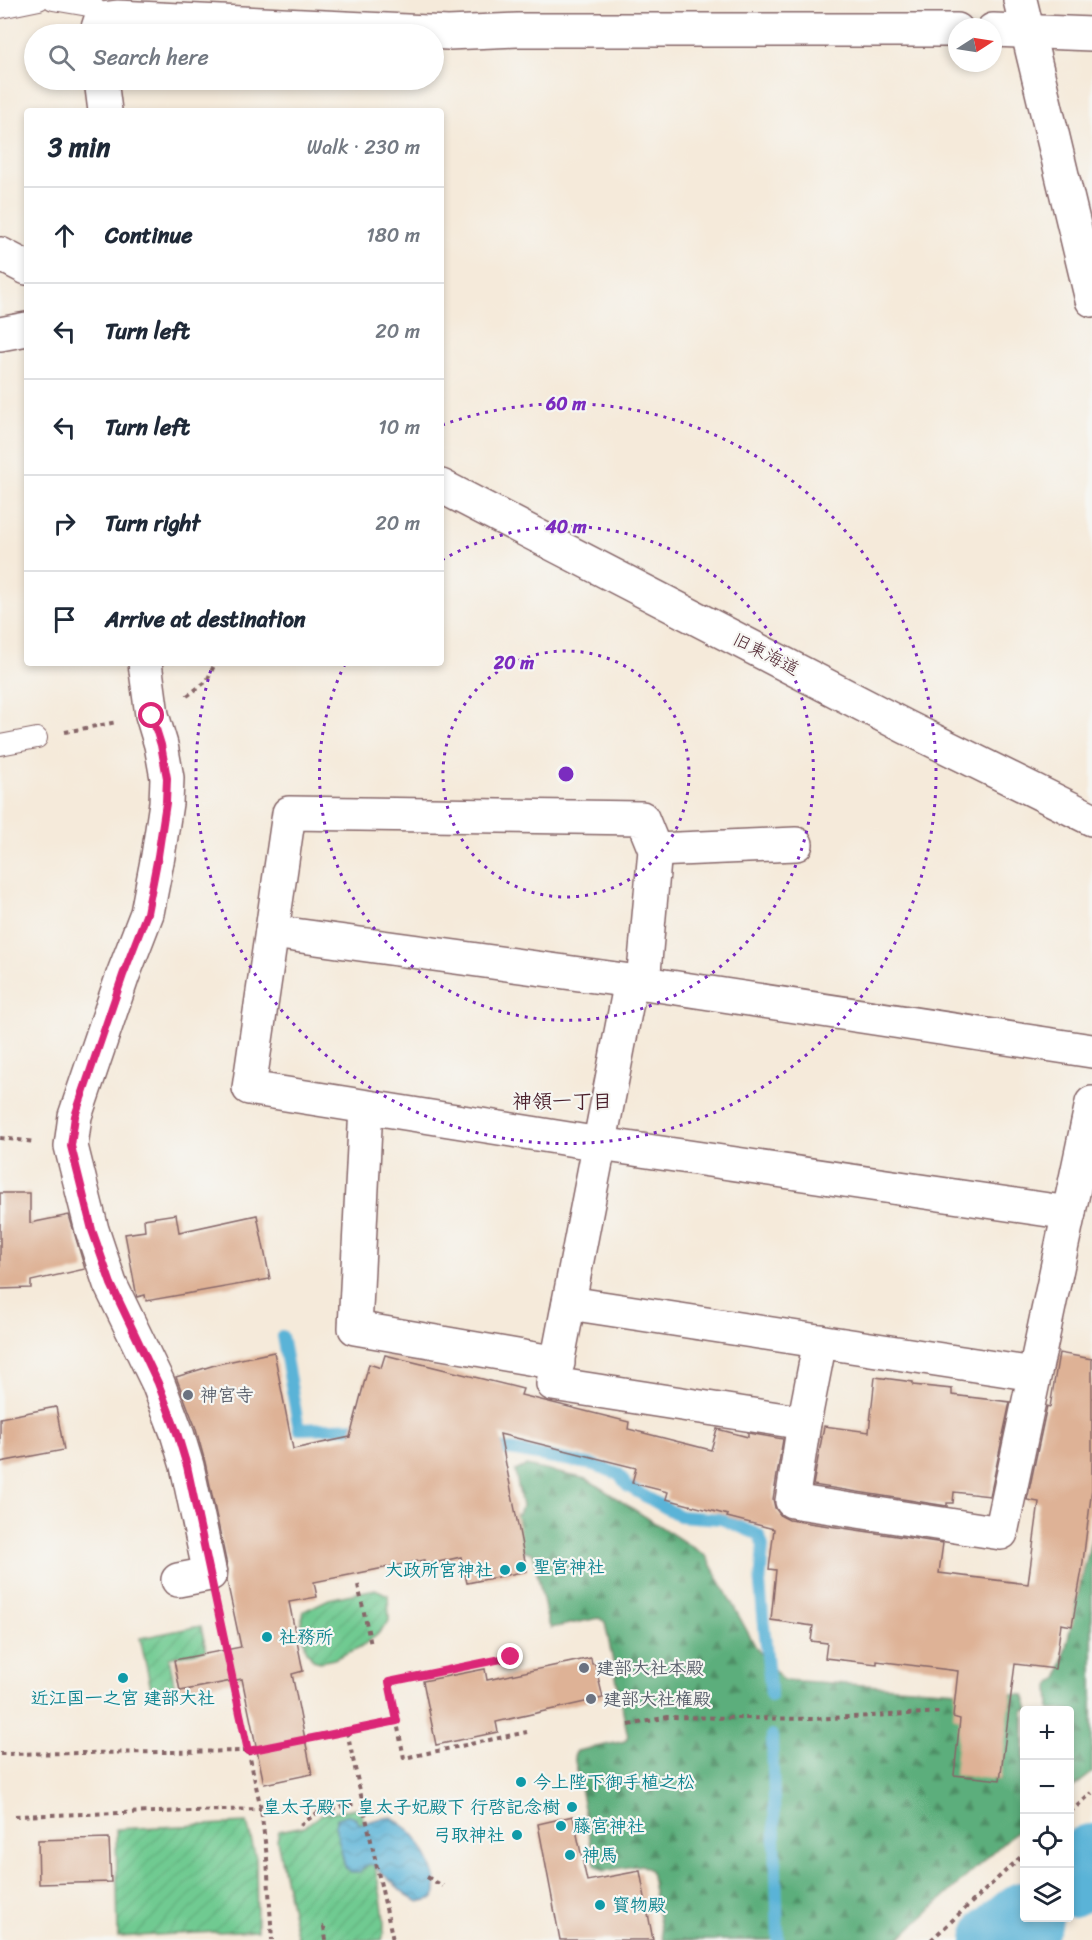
<!DOCTYPE html>
<html lang="en">
<head>
<meta charset="utf-8">
<style>
	:root { --surface:#fff; --page:#f2f2f3; --text:#1f2937; --muted:#747a83; --line:#e0e1e3 }
	body { margin:0; font-family:Sriracha,"Klee One",sans-serif; background:var(--page); color:var(--text) }
	.controls { position:absolute; right:18px; bottom:18px; display:grid; overflow:hidden; border-radius:6px; box-shadow:0 3px 9px #0003 }
	.controls button { width:54px; height:54px; display:grid; place-items:center; padding:0; border:0; border-bottom:2px solid var(--line); background:var(--surface); color:var(--text); font:30px sans-serif }
	.compass { position:absolute; left:948px; top:18px; width:54px; height:54px; border-radius:50%; background:var(--surface); box-shadow:0 3px 9px #0003; rotate:78deg }
	.stop { position:absolute; width:18px; height:18px; margin:-14px; border:4px solid #db2777; border-radius:50%; background:#fff }
	.stop.end { background:#db2777; border-color:#fff; box-shadow:0 2px 6px #0008 }
	.list { margin:0; padding:0; list-style:none }
	h2 { display:flex; justify-content:space-between; align-items:center; height:78px; margin:0; padding:0 24px; font-size:26px }
	h2 small { font-size:20px; font-weight:400; color:var(--muted) }
	.list li { display:grid; grid-template-columns:39px 1fr auto; gap:18px; align-items:center; box-sizing:border-box; height:96px; padding:0 24px; border-top:2px solid var(--line) }
	.list b { display:block; font-size:22px; white-space:nowrap }
	.list em { font-size:20px; font-style:normal; color:var(--muted) }
	.icon { flex:none; width:33px; height:33px; fill:none; stroke:currentColor; stroke-width:2; stroke-linecap:round; stroke-linejoin:round }
	.map { position:relative; flex:none; width:1092px; height:1940px; overflow:hidden }
	.search { position:absolute; background:var(--surface); box-shadow:0 3px 9px #0003; left:24px; top:24px; width:420px; height:66px; display:flex; align-items:center; gap:15px; box-sizing:border-box; padding:0 21px; border-radius:33px; color:var(--muted); font-size:22px }
	.panel { position:absolute; background:var(--surface); box-shadow:0 3px 9px #0003; left:24px; top:108px; width:420px; height:558px; border-radius:6px }
	.map>svg:first-child { display:block }
	.forest { fill:url(#forest-firs); stroke:#536653; stroke-width:1.5 }
	.garden { fill:url(#garden-furrows); stroke:#5d745e; stroke-width:1.5 }
	.water { fill:url(#water-waves); stroke:#526981; stroke-width:1.5 }
	.lines { fill:none; stroke-linecap:round; stroke-linejoin:round }
	.stream { stroke:#5ab3d7; stroke-width:12 }
	.river { stroke:#5ab3d7; stroke-width:74 }
	.building { fill:#deb296 }
	.service-casing { stroke:#866668; stroke-width:22 }
	.minor-casing { stroke:#866668; stroke-width:36 }
	.tertiary-casing { stroke:#866668; stroke-width:36 }
	.path { stroke:#866668; stroke-width:4; stroke-dasharray:4.5 4.5; stroke-linecap:butt }
	.service { stroke:#fff; stroke-width:20 }
	.minor { stroke:#fff; stroke-width:33 }
	.tertiary { stroke:#fff; stroke-width:33 }
	.route { stroke:#db2777; stroke-width:8 }
	.ring { fill:none; stroke:#7b2cbf; stroke-width:3; stroke-dasharray:3 6 }
	.worship-dot { fill:#6b7280; stroke:#f6f6f2; stroke-width:2 }
	.culture-dot { fill:#0f9aa8; stroke:#f6f6f2; stroke-width:2 }
	.labels { text-anchor:middle; dominant-baseline:central; stroke-width:4.5; stroke-linejoin:round; paint-order:stroke }
	.street-label { font-size:18px; fill:#4a1f2b; stroke:#f6f6f2 }
	.worship-label { font-size:18px; font-weight:bold; fill:#5b616d; stroke:#f6f6f2; text-anchor:start }
	.culture-label { font-size:18px; font-weight:bold; fill:#0d838f; stroke:#f6f6f2; text-anchor:start }
	.neighbourhood-label { font-size:20px; font-weight:bold; fill:#4a1f2b; stroke:#f6f6f2 }
	.centre { fill:#7b2cbf; stroke:#f6f6f2; stroke-width:3 }
	.ring-label { font-size:18px; text-anchor:middle; font-weight:bold; fill:#7b2cbf; stroke:#f6f6f2; stroke-width:4.5; stroke-linejoin:round; paint-order:stroke }
</style>
</head>
<body>
<div class="map">
<svg width="1092" height="1940" viewBox="0 0 1092 1940">
	<defs>
		<pattern id="forest-firs" width="22" height="20" patternUnits="userSpaceOnUse" patternTransform="scale(1.5)"><rect width="22" height="20" fill="#5cae7b"/><path d="M5 1l3.5 6h-7zM16 11l3.5 6h-7z" fill="#4e8d65"/></pattern>
		<pattern id="garden-furrows" width="10" height="10" patternUnits="userSpaceOnUse" patternTransform="scale(1.5)"><rect width="10" height="10" fill="#70ca91"/><path d="M-1 1l2-2M0 10L10 0M9 11l2-2" fill="none" stroke="#62ad7d"/></pattern>
		<pattern id="water-waves" width="16" height="10" patternUnits="userSpaceOnUse" patternTransform="scale(1.5)"><rect width="16" height="10" fill="#5ab3d7"/><path d="M0 5q4-4 8 0t8 0" fill="none" stroke="#4c91af"/></pattern>
	</defs>
	<rect width="100%" height="100%" fill="#f6f6f2"/>
	<filter id="ink" filterUnits="userSpaceOnUse"><feTurbulence type="fractalNoise" baseFrequency=".0167" numOctaves="2"/><feDisplacementMap in="SourceGraphic" scale="12" xChannelSelector="R" yChannelSelector="G"/><feConvolveMatrix kernelMatrix="1 2 1 2 8 2 1 2 1" color-interpolation-filters="sRGB"/></filter>
	<filter id="wash" filterUnits="userSpaceOnUse"><feTurbulence type="fractalNoise" baseFrequency=".008" numOctaves="4" result="noise"/><feDisplacementMap in="SourceGraphic" scale="24" xChannelSelector="R" yChannelSelector="G"/><feGaussianBlur stdDeviation="1.35" result="paint"/><feColorMatrix in="noise" values="0 0 0 0 0 0 0 0 0 0 0 0 0 0 0 0 0 1.4 0 .05"/><feComposite in="paint" operator="in"/></filter>
	<g filter="url(#wash)">
		<rect width="100%" height="100%" fill="#f5eada"/>
		<!-- forest -->
		<g class="forest">
			<polygon points="526,1466 587,1479 706,1556 757,1649 783,1680 1024,1695 1029,1710 1024,1710 1024,1824 897,1940 663,1940 650,1870 641,1865 604,1871 595,1865 574,1756 577,1751 625,1741 628,1737 605,1622 599,1618 551,1628 548,1623 533,1554 527,1551 475,1560 471,1524 519,1514 522,1506 515,1471"/>
			<polygon points="1092,1536 1092,1773 1070,1790 1070,1710 1050,1710 1049,1686 1059,1677"/>
		</g>
		<!-- garden -->
		<g class="garden">
			<polygon points="375,1589 388,1595 389,1621 377,1635 360,1647 334,1659 320,1662 313,1660 306,1649 301,1622 304,1611 329,1599"/>
			<polygon points="201,1626 206,1650 169,1658 176,1693 153,1697 140,1638"/>
			<path d="M355 1808 361 1811C367 1836 391 1919 382 1940H298L277 1840 279 1831 305 1826 322 1814Z"/>
			<polygon points="247,1823 256,1858 257,1930 118,1937 116,1829"/>
		</g>
		<!-- water -->
		<path class="water" d="M346 1815 353 1816 360 1824 378 1819 392 1817C397 1821 403 1825 408 1829 421 1842 443 1880 434 1898L419 1902 409 1897 373 1865 369 1864 359 1872H350L345 1867 335 1826 337 1818Z"/>
		<g class="lines">
			<!-- stream -->
			<g class="stream">
				<polyline points="282,1336 299,1429 367,1427"/>
				<polyline points="488,1446 594,1465 619,1474 627,1486 680,1516 721,1519 759,1535 763,1546 760,1585 771,1696"/>
				<polyline points="772,1735 778,1940"/>
			</g>
			<!-- river -->
			<g class="river">
				<polyline points="1070,1880 1092,1861"/>
				<polyline points="999,1940 1026,1918"/>
			</g>
		</g>
		<g id="blocks">
			<!-- building -->
			<g class="building">
				<polygon points="0,1193 30,1193 30,1223 69,1215 85,1269 31,1281 31,1288 0,1289"/>
				<polygon points="176,1214 179,1232 257,1215 270,1279 146,1301 145,1295 137,1297 125,1234 145,1231 144,1219"/>
				<polygon points="274,1352 293,1449 350,1437 369,1364 381,1368 385,1355 523,1389 521,1395 629,1422 628,1429 711,1450 717,1429 748,1437 748,1433 783,1439 773,1499 775,1508 781,1516 789,1520 943,1543 939,1573 1028,1584 1039,1502 1027,1500 1047,1406 1050,1407 1059,1353 1092,1359 1092,1488 1082,1570 1072,1626 1061,1624 1055,1669 1015,1664 1000,1780 954,1775 960,1719 953,1717 958,1671 877,1661 877,1664 825,1658 827,1643 811,1641 813,1626 771,1620 776,1570 769,1569 774,1529 727,1517 728,1515 666,1499 668,1492 632,1483 636,1468 500,1434 527,1571 467,1583 461,1557 425,1565 424,1560 314,1582 317,1597 289,1602 303,1671 292,1674 312,1774 264,1784 242,1679 180,1691 174,1660 241,1647 227,1581 228,1570 205,1462 195,1426 176,1377 218,1364"/>
				<polygon points="875,1377 913,1382 913,1385 952,1389 952,1395 1010,1402 990,1496 954,1492 953,1503 947,1503 947,1506 813,1485 824,1426 869,1432"/>
				<polygon points="56,1407 64,1450 0,1462 0,1418"/>
				<polygon points="591,1658 592,1664 595,1664 603,1698 496,1722 498,1732 436,1745 423,1681 485,1669 487,1680"/>
				<polygon points="573,1816 587,1881 640,1871 653,1940 560,1940 538,1824"/>
				<polygon points="109,1838 111,1882 39,1884 38,1840"/>
			</g>
		</g>
	</g>
	<g filter="url(#ink)">
		<use href="#blocks" fill-opacity="0" stroke="#866668" stroke-width="1.5"/>
		<g class="lines">
			<defs>
				<g id="service">
					<polyline points="53,0 94,7"/>
					<polyline points="0,8 39,0"/>
					<polyline points="0,745 37,738"/>
				</g>
				<g id="minor">
					<polyline points="1020,0 1092,300"/>
					<polyline points="993,30 1092,34"/>
					<polyline points="96,34 101,19 117,17 448,33 518,30 957,30"/>
					<polyline points="101,80 105,111"/>
					<polyline points="0,334 27,329"/>
					<polyline points="145,663 152,715 161,745 167,778 166,803 158,856 147,913 123,975 75,1116 71,1146 92,1230 110,1284 158,1383 177,1433 187,1466 210,1574 178,1580"/>
					<polyline points="655,850 796,844"/>
					<polyline points="272,932 631,981 1092,1051"/>
					<polyline points="631,981 553,1384 804,1423"/>
					<polyline points="643,983 655,850 642,818 289,813 249,1088 600,1144 1069,1213"/>
					<polyline points="366,1107 355,1328 558,1363"/>
					<polyline points="569,1303 1034,1374"/>
					<polyline points="820,1341 804,1423 792,1501 1001,1533 1092,1103"/>
				</g>
				<g id="tertiary">
					<polyline points="0,254 27,268"/>
					<polyline points="441,486 906,727 1092,819"/>
				</g>
			</defs>
			<!-- service casing -->
			<use href="#service" class="service-casing"/>
			<!-- minor casing -->
			<use href="#minor" class="minor-casing"/>
			<!-- tertiary casing -->
			<use href="#tertiary" class="tertiary-casing"/>
			<!-- path -->
			<g class="path">
				<polyline points="187,696 207,681 215,663"/>
				<polyline points="65,732 117,722"/>
				<polyline points="0,1138 35,1142"/>
				<polyline points="358,1585 371,1645"/>
				<polyline points="218,1610 261,1809 267,1858 272,1940"/>
				<polyline points="511,1657 389,1682 404,1758 527,1732"/>
				<polyline points="629,1725 668,1717 814,1719 943,1712"/>
				<polyline points="347,1732 393,1940"/>
				<polyline points="0,1754 248,1751 402,1720"/>
				<polyline points="1070,1812 1092,1793"/>
				<polyline points="15,1816 261,1809"/>
				<polyline points="300,1825 320,1811 354,1804"/>
				<polyline points="427,1877 443,1886"/>
				<polyline points="326,1940 324,1927 326,1927"/>
				<polyline points="931,1940 1024,1854"/>
			</g>
			<!-- service -->
			<use href="#service" class="service"/>
			<!-- minor -->
			<use href="#minor" class="minor"/>
			<!-- tertiary -->
			<use href="#tertiary" class="tertiary"/>
		</g>
	</g>
	<g class="lines" filter="url(#ink)">
		<!-- route -->
		<polyline class="route" points="152,716 161,745 167,778 166,803 158,856 147,913 123,975 75,1116 71,1146 92,1230 111,1284 158,1383 177,1433 187,1466 248,1751 397,1721 389,1682 511,1657"/>
	</g>
	<!-- distance rings -->
	<g class="ring">
		<circle cx="566" cy="774" r="123"/>
		<path d="M442 560A247 247 0 1 1 345 664"/>
		<path d="M442 425A370 370 0 1 1 212 666"/>
	</g>
	<!-- markers -->
	<g class="worship-dot">
		<circle cx="188" cy="1395" r="6"/>
		<circle cx="584" cy="1668" r="6"/>
		<circle cx="591" cy="1699" r="6"/>
	</g>
	<g class="culture-dot">
		<circle cx="521" cy="1567" r="6"/>
		<circle cx="505" cy="1570" r="6"/>
		<circle cx="267" cy="1637" r="6"/>
		<circle cx="123" cy="1678" r="6"/>
		<circle cx="521" cy="1782" r="6"/>
		<circle cx="572" cy="1807" r="6"/>
		<circle cx="561" cy="1826" r="6"/>
		<circle cx="517" cy="1835" r="6"/>
		<circle cx="570" cy="1855" r="6"/>
		<circle cx="600" cy="1905" r="6"/>
	</g>
	<g class="labels">
		<!-- street labels -->
		<g class="street-label">
			<text transform="translate(766 654) rotate(27)">旧東海道</text>
		</g>
		<!-- worship labels -->
		<g class="worship-label">
			<text x="200" y="1395">神宮寺</text>
			<text x="596" y="1668">建部大社本殿</text>
			<text x="603" y="1699">建部大社権殿</text>
		</g>
		<!-- culture labels -->
		<g class="culture-label">
			<text x="533" y="1567">聖宮神社</text>
			<text x="493" y="1570" text-anchor="end">大政所宮神社</text>
			<text x="279" y="1637">社務所</text>
			<text x="123" y="1698" text-anchor="middle">近江国一之宮 建部大社</text>
			<text x="533" y="1782">今上陛下御手植之松</text>
			<text x="560" y="1807" text-anchor="end">皇太子殿下 皇太子妃殿下 行啓記念樹</text>
			<text x="573" y="1826">藤宮神社</text>
			<text x="505" y="1835" text-anchor="end">弓取神社</text>
			<text x="582" y="1855">神馬</text>
			<text x="612" y="1905">寳物殿</text>
		</g>
		<!-- neighbourhood labels -->
		<g class="neighbourhood-label">
			<text x="562" y="1101">神領一丁目</text>
		</g>
	</g>
	<circle cx="566" cy="774" r="9" class="centre"/>
	<g class="ring-label">
		<text x="566" y="410">60 m</text>
		<text x="566" y="533">40 m</text>
		<text x="514" y="669">20 m</text>
	</g>
</svg>
<div class="controls">
<button>+</button>
<button>−</button>
<button><svg class="icon" aria-label="locate" viewBox="0 0 24 24"><circle cx="12" cy="12" r="6"/><path d="M12 2v4M12 18v4M2 12h4M18 12h4"/></svg></button>
<button><svg class="icon" aria-label="layers" viewBox="0 0 24 24"><path d="M12 4l9 5-9 5-9-5zM3 14l9 5 9-5"/></svg></button>
</div>
<svg class="compass" viewBox="-18 -18 36 36"><path d="M0-13l5 13h-10z" fill="#e53935"/><path d="M0 13l5-13h-10z" fill="#747a83"/></svg>
<div class="stop" style="left:152px;top:716px"></div>
<div class="stop end" style="left:511px;top:1657px"></div>
<div class="search"><svg class="icon" aria-label="search" viewBox="0 0 24 24"><circle cx="10" cy="10" r="6"/><path d="M15 15l6 6"/></svg>Search here</div>
<section class="panel">
<h2>3 min<small>Walk · 230 m</small></h2>
<ul class="list">
<li><svg class="icon" aria-label="ahead" viewBox="0 0 24 24"><path d="M12 20V5M6 11l6-6 6 6"/></svg><div><b>Continue</b></div><em>180 m</em></li>
<li><svg class="icon" aria-label="left" viewBox="0 0 24 24"><path d="M17 20v-9H6M10 6l-5 5 5 5"/></svg><div><b>Turn left</b></div><em>20 m</em></li>
<li><svg class="icon" aria-label="left" viewBox="0 0 24 24"><path d="M17 20v-9H6M10 6l-5 5 5 5"/></svg><div><b>Turn left</b></div><em>10 m</em></li>
<li><svg class="icon" aria-label="right" viewBox="0 0 24 24"><path d="M7 20v-9h11M14 6l5 5-5 5"/></svg><div><b>Turn right</b></div><em>20 m</em></li>
<li><svg class="icon" aria-label="arrive" viewBox="0 0 24 24"><path d="M6 21V4h12l-3 4 3 4H6"/></svg><div><b>Arrive at destination</b></div></li>
</ul>
</section>
</div>
</body>
</html>
